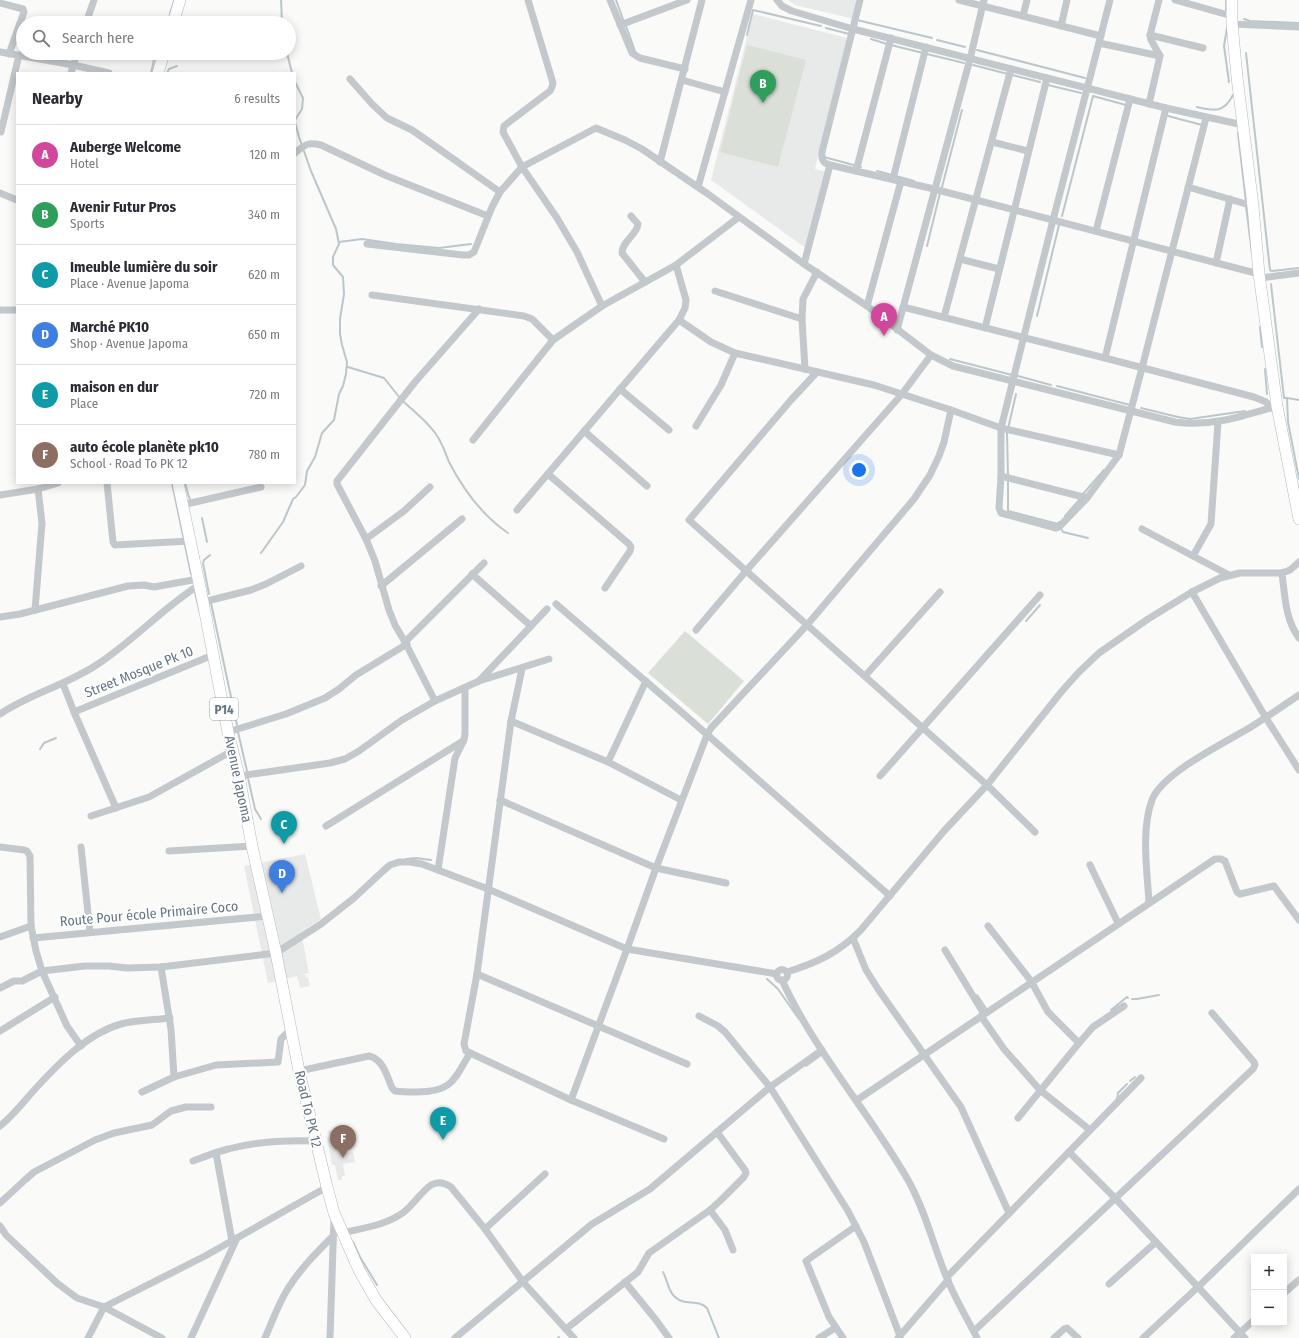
<!DOCTYPE html>
<html lang="en">
<head>
<meta charset="utf-8">
<style>
	:root { --surface:#fff; --page:#f2f2f3; --text:#2b2b33; --muted:#7c7c81; --line:#e1e1e2; --accent:#2563eb }
	body { margin:0; font-family:"Fira Sans Condensed",sans-serif; background:var(--page); color:var(--text) }
	.controls { position:absolute; right:12px; bottom:12px; display:grid; overflow:hidden; border-radius:0px; box-shadow:0 2px 10px #0003 }
	.controls button { width:36px; height:36px; display:grid; place-items:center; padding:0; border:0; border-bottom:1px solid var(--line); background:var(--surface); color:var(--text); font:20px sans-serif }
	.you { position:absolute; left:859px; top:470px; width:14px; height:14px; margin:-10px; border:3px solid #fff; border-radius:50%; background:#1a73e8; box-shadow:0 0 0 6px #1a73e833 }
	.badge { display:grid; place-items:center; width:26px; height:26px; border-radius:50%; background:var(--accent); color:#fff; font-size:13px; font-weight:700 }
	.pin { position:absolute; translate:-50% -33px; filter:drop-shadow(0 1px 2px #0008) }
	.pin::after { content:''; position:absolute; top:21px; width:14px; height:12px; background:inherit; clip-path:polygon(0 0,100% 0,50% 100%) }
	.list { margin:0; padding:0; list-style:none }
	h2 { display:flex; justify-content:space-between; align-items:center; height:52px; margin:0; padding:0 16px; font-size:17px }
	h2 small { font-size:13px; font-weight:400; color:var(--muted) }
	.list li { display:grid; grid-template-columns:26px 1fr auto; gap:12px; align-items:center; box-sizing:border-box; height:60px; padding:0 16px; border-top:1px solid var(--line) }
	.list b { display:block; font-size:15px; white-space:nowrap }
	.list p { margin:0; font-size:13px; white-space:nowrap; color:var(--muted) }
	.list em { font-size:13px; font-style:normal; color:var(--muted) }
	.icon { flex:none; width:22px; height:22px; fill:none; stroke:currentColor; stroke-width:2; stroke-linecap:round; stroke-linejoin:round }
	.map { position:relative; flex:none; width:1299px; height:1338px; overflow:hidden }
	.search { position:absolute; background:var(--surface); box-shadow:0 2px 10px #0003; left:16px; top:16px; width:280px; height:44px; display:flex; align-items:center; gap:10px; box-sizing:border-box; padding:0 14px; border-radius:22px; color:var(--muted); font-size:15px }
	.panel { position:absolute; background:var(--surface); box-shadow:0 2px 10px #0003; left:16px; top:72px; width:280px; height:412px; border-radius:0px }
	.map>svg:first-child { display:block }
	.built { fill:#e8e9e9 }
	.green { fill:#dadfd7 }
	.lines { fill:none; stroke-linecap:round; stroke-linejoin:round }
	.stream { stroke:#bbc7cb; stroke-width:2 }
	.primary-casing { stroke:#b5babe; stroke-width:12 }
	.street { stroke:#c3c8cc; stroke-width:7 }
	.primary { stroke:#fff; stroke-width:11 }
	.labels { text-anchor:middle; dominant-baseline:central; stroke-width:4; stroke-linejoin:round; paint-order:stroke }
	.shield { fill:#fff; stroke:#939fa8; stroke-width:1 }
	.shield-label { font-size:13px; font-weight:bold; fill:#657683 }
	.street-label { font-size:14px; fill:#657683; stroke:#fff }
</style>
</head>
<body>
<div class="map">
<svg width="1299" height="1338" viewBox="0 0 1299 1338">
	<rect width="100%" height="100%" fill="#fafaf8"/>
	<!-- built -->
	<g class="built">
		<polygon points="788,0 857,0 854,19 795,5"/>
		<polygon points="753,14 847,38 815,169 827,172 807,249 711,180"/>
		<polygon points="305,854 321,919 301,932 309,973 301,975 306,975 306,978 308,977 310,986 300,988 297,976 268,983 244,866"/>
		<polygon points="342,1130 342,1136 334,1136 334,1138 341,1138 342,1144 345,1145 347,1153 353,1152 355,1162 343,1164 345,1176 342,1176 342,1180 338,1180 335,1165 332,1165 327,1137 329,1136 328,1131"/>
	</g>
	<!-- green -->
	<g class="green">
		<polygon points="747,45 806,60 778,167 720,152"/>
		<polygon points="685,631 744,681 708,724 648,673"/>
	</g>
	<g class="lines">
		<!-- stream -->
		<g class="stream">
			<polyline points="281,0 282,23"/>
			<polyline points="616,0 624,22"/>
			<polyline points="1226,12 1226,0"/>
			<polyline points="170,13 174,1"/>
			<polyline points="1244,19 1250,21 1299,23"/>
			<polyline points="857,20 932,38"/>
			<polyline points="167,23 170,15"/>
			<polyline points="626,26 635,51"/>
			<polyline points="826,28 849,34"/>
			<polyline points="1227,28 1224,46 1229,82"/>
			<polyline points="747,35 753,10 821,26"/>
			<polyline points="871,39 887,44"/>
			<polyline points="937,40 965,47"/>
			<polyline points="891,45 923,53"/>
			<polyline points="977,50 1085,78"/>
			<polyline points="287,53 292,73"/>
			<polyline points="1246,53 1270,270 1272,271 1299,268"/>
			<polyline points="927,54 964,63"/>
			<polyline points="973,65 1008,74"/>
			<polyline points="151,73 154,60 158,53"/>
			<polyline points="167,73 169,69 177,66"/>
			<polyline points="1012,75 1040,82"/>
			<polyline points="295,82 303,98 302,109 295,120"/>
			<polyline points="1048,85 1081,93"/>
			<path d="M1197 107C1214 111 1224 113 1233 95H1235"/>
			<polyline points="1168,116 1202,125"/>
			<polyline points="1238,133 1246,202"/>
			<polyline points="824,157 861,167"/>
			<polyline points="877,171 892,175"/>
			<polyline points="896,176 914,181"/>
			<polyline points="942,187 962,110"/>
			<polyline points="1246,206 1252,253"/>
			<polyline points="1062,216 1093,96 1126,105"/>
			<polyline points="339,242 362,239 396,244 439,248 471,244"/>
			<polyline points="927,246 940,193"/>
			<polyline points="1271,284 1284,398 1287,398 1288,422 1299,479"/>
			<polyline points="1037,316 1059,225"/>
			<polyline points="1260,327 1262,347"/>
			<polyline points="950,359 1012,375"/>
			<polyline points="348,367 384,378 400,398"/>
			<polyline points="1265,369 1267,394"/>
			<polyline points="1018,376 1051,385"/>
			<polyline points="1057,386 1130,405"/>
			<polyline points="1287,398 1299,400"/>
			<path d="M403 401C415 413 431 424 439 439 443 446 446 454 449 462 463 489 483 516 508 533"/>
			<polyline points="1141,408 1178,417 1190,419 1245,411"/>
			<polyline points="1008,476 1007,433 1016,394"/>
			<polyline points="1008,481 1008,511 1058,524 1059,522"/>
			<polyline points="172,483 191,574"/>
			<polyline points="185,483 189,497 191,501"/>
			<polyline points="1083,494 1104,470"/>
			<polyline points="1065,516 1080,499"/>
			<polyline points="202,518 207,542"/>
			<polyline points="1062,530 1063,532 1088,538"/>
			<polyline points="261,553 283,522 293,499 296,497 305,485 307,471 315,457 322,433 334,420 339,394 343,386 346,374 347,362 342,345 340,334 340,319 344,294 343,277 333,265 333,257 339,244 336,229 311,171 299,137 295,122"/>
			<polyline points="195,592 200,613"/>
			<polyline points="209,594 203,563 204,560 210,555"/>
			<polyline points="211,603 237,725"/>
			<polyline points="1026,621 1040,605"/>
			<polyline points="238,732 247,771"/>
			<polyline points="40,749 44,743 56,738"/>
			<polyline points="248,778 255,809 261,819"/>
			<polyline points="406,859 416,858 431,860"/>
			<polyline points="767,979 778,989 799,1019"/>
			<polyline points="977,995 987,1010"/>
			<polyline points="1132,999 1137,999 1159,995"/>
			<polyline points="1111,1010 1127,997 1128,998"/>
			<polyline points="806,1066 821,1055 824,1055"/>
			<polyline points="1130,1081 1135,1077"/>
			<polyline points="1117,1099 1118,1093 1127,1084"/>
			<polyline points="353,1242 360,1257 377,1285"/>
			<path d="M663 1272C667 1279 668 1290 674 1296 684 1307 697 1298 707 1308L719 1338"/>
			<polyline points="558,1338 559,1337"/>
		</g>
		<defs>
			<g id="primary">
				<polyline points="1232,0 1232,24 1237,77 1253,206 1259,274 1277,406 1299,519"/>
				<polyline points="173,23 180,0"/>
				<polyline points="158,73 164,53"/>
				<polyline points="178,483 203,602 228,732 239,776 252,846 276,953 299,1071 327,1187 334,1213 359,1270 376,1300 405,1338"/>
			</g>
		</defs>
		<!-- primary casing -->
		<use href="#primary" class="primary-casing"/>
		<!-- street -->
		<g class="street">
			<polyline points="528,0 553,83 552,87 550,91 504,126 503,132 522,167 557,218 577,252 602,306"/>
			<polyline points="610,0 632,53 640,58 685,69"/>
			<polyline points="777,0 782,6 792,11 853,29 1166,108 1243,125"/>
			<path d="M860 0 822 152C821 160 823 163 830 165L934 189 1259 274"/>
			<polyline points="959,0 1101,36"/>
			<polyline points="1175,0 1232,16"/>
			<polyline points="0,3 23,9 24,12 9,54"/>
			<polyline points="1023,16 1027,0"/>
			<polyline points="86,23 94,0"/>
			<polyline points="1232,24 1299,27"/>
			<polyline points="620,25 687,0"/>
			<polyline points="1061,26 1067,0"/>
			<polyline points="1150,35 1203,48"/>
			<polyline points="1099,43 1160,56"/>
			<polyline points="0,52 73,65 109,73"/>
			<polyline points="71,73 77,53"/>
			<polyline points="350,79 372,104 387,118 412,130 425,139 500,192"/>
			<polyline points="682,80 725,92"/>
			<polyline points="1149,104 1160,56 1151,40 1150,35 1159,0"/>
			<polyline points="1,132 19,55"/>
			<polyline points="992,142 1028,151"/>
			<path d="M295 153C306 144 307 142 321 145L387 176 488 216"/>
			<polyline points="660,162 702,0"/>
			<polyline points="856,171 891,38"/>
			<polyline points="893,179 926,47"/>
			<polyline points="698,187 751,0"/>
			<polyline points="1188,187 1253,206"/>
			<polyline points="0,193 17,200"/>
			<path d="M631 216 638 224C637 235 622 241 622 253L645 282"/>
			<polyline points="1096,231 1130,99"/>
			<path d="M367 244 463 255H469L474 252 492 207 500 192 522 167 596 128 625 140 642 149 708 194 804 264 867 306 931 355 953 366 1175 422C1212 427 1243 416 1277 406"/>
			<polyline points="960,259 999,269"/>
			<polyline points="1216,263 1230,199"/>
			<polyline points="804,264 830,165"/>
			<polyline points="1260,278 1299,273"/>
			<polyline points="715,291 802,319"/>
			<polyline points="372,295 524,316 532,319 553,340"/>
			<polyline points="867,306 901,181"/>
			<polyline points="903,307 1105,358 1254,397 1266,402 1271,408"/>
			<polyline points="0,310 17,310"/>
			<polyline points="944,317 1011,69"/>
			<polyline points="985,328 1047,78"/>
			<polyline points="897,330 970,59 984,0"/>
			<polyline points="1105,358 1166,108"/>
			<polyline points="805,369 802,319 803,299 817,272"/>
			<polyline points="817,372 791,400 689,520 987,785 1035,832"/>
			<polyline points="620,389 669,430"/>
			<polyline points="951,410 1001,428 1119,455"/>
			<polyline points="696,426 721,385 735,353"/>
			<polyline points="584,431 647,486"/>
			<polyline points="473,440 553,340 602,306 676,265 739,217"/>
			<polyline points="548,474 629,544 631,547 630,551 605,588"/>
			<polyline points="1001,476 1087,498 1119,455 1142,368 1206,118"/>
			<polyline points="107,483 113,542 115,545 190,541"/>
			<polyline points="0,495 38,489 58,483"/>
			<polyline points="1087,498 1059,527 1056,528 1001,513 999,508 1001,476 1001,428 1053,220 1110,0"/>
			<polyline points="182,505 261,487"/>
			<polyline points="517,510 679,320 685,308 686,300 676,265"/>
			<polyline points="1142,529 1229,575"/>
			<polyline points="366,539 404,511 430,487"/>
			<polyline points="1193,556 1211,524 1218,422"/>
			<path d="M1282 573C1285 596 1285 619 1299 638"/>
			<polyline points="472,574 531,626"/>
			<polyline points="381,586 462,519"/>
			<polyline points="1192,592 1266,718 1299,770"/>
			<polyline points="203,602 251,590 266,584 301,566"/>
			<polyline points="556,604 686,716 890,896"/>
			<polyline points="35,610 42,523 38,489"/>
			<polyline points="0,617 20,614 128,586 144,585 154,587 198,579"/>
			<polyline points="696,630 746,571 902,394 931,355"/>
			<polyline points="405,642 484,563"/>
			<polyline points="865,676 940,592"/>
			<polyline points="479,681 549,659"/>
			<polyline points="63,684 74,712 116,808"/>
			<polyline points="435,701 405,642 395,625 389,610 375,561 366,539 337,484 337,481 415,382 479,309"/>
			<polyline points="74,712 213,655"/>
			<path d="M0 714C31 693 67 685 98 664 134 640 163 608 199 585"/>
			<polyline points="511,721 522,669"/>
			<polyline points="228,732 286,714 325,698 339,689 356,675 407,644"/>
			<polyline points="608,762 646,681"/>
			<polyline points="239,776 330,763 345,759 359,751 402,720 435,701 479,681 547,609"/>
			<polyline points="880,776 1040,595"/>
			<polyline points="500,800 656,868 726,883"/>
			<polyline points="91,816 149,797 232,751"/>
			<polyline points="326,826 463,741"/>
			<polyline points="0,847 24,850 27,851 30,856 31,926 36,951 42,971 67,1026 81,1046"/>
			<polyline points="81,847 90,932"/>
			<polyline points="169,851 252,846"/>
			<polyline points="1090,865 1118,923"/>
			<polyline points="438,870 455,758 464,740 465,734 465,688"/>
			<path d="M1149 902C1147 871 1141 829 1152 800 1162 773 1226 742 1251 727 1267 717 1283 706 1299 695"/>
			<polyline points="988,926 1031,981 1048,1012 1079,1043"/>
			<polyline points="0,937 31,926"/>
			<polyline points="33,938 268,916"/>
			<polyline points="853,938 866,970 878,989 961,1107 1009,1213"/>
			<polyline points="945,950 984,1014"/>
			<polyline points="161,967 171,1029 174,1077"/>
			<circle cx="782" cy="975" r="5.5"/>
			<path d="M787 972C816 963 838 953 860 931L944 831 987 785 1062 691 1079 672 1099 653 1148 619 1192 592 1220 578 1240 573H1282L1290 570 1299 562"/>
			<polyline points="477,974 687,1064"/>
			<path d="M782 980C815 1052 869 1112 908 1180 925 1210 933 1244 946 1276 954 1297 967 1318 977 1338"/>
			<polyline points="0,988 14,981 22,981 42,971 85,966 109,966 127,968 161,967 276,953 321,924 354,898 383,871 390,865 399,862 410,862 422,864 488,889 627,949 777,974"/>
			<polyline points="699,1016 718,1026 725,1032 770,1087 848,1211 864,1242 900,1336"/>
			<polyline points="981,1016 1004,1049 1040,1090 1090,1130"/>
			<polyline points="0,1031 55,997"/>
			<path d="M299 1071 369 1056C383 1059 387 1076 392 1088L395 1091C402 1092 410 1092 417 1092 452 1092 454 1080 470 1053"/>
			<polyline points="142,1092 174,1077 216,1065 278,1062 281,1039 291,1029"/>
			<polyline points="571,1100 627,949 656,868 707,735 711,728 807,625 914,499 930,475 939,456 944,442 951,410 874,385 735,353 711,342 679,320"/>
			<polyline points="857,1100 1215,859 1221,859 1225,861 1237,892 1240,894 1274,886 1299,920"/>
			<polyline points="1018,1118 1079,1043 1093,1027 1124,1006"/>
			<path d="M0 1126C14 1115 24 1101 36 1088 58 1064 88 1033 121 1024 136 1020 154 1020 170 1018"/>
			<polyline points="664,1139 571,1100 466,1051 464,1044 477,974 511,721 608,762 681,800"/>
			<polyline points="1069,1152 1115,1198 1198,1287 1245,1338"/>
			<polyline points="216,1153 232,1241"/>
			<path d="M193 1161C204 1157 216 1152 228 1149 257 1141 286 1140 316 1141"/>
			<polyline points="0,1203 26,1179 34,1172 95,1140 114,1133 152,1125 171,1111 186,1107 211,1107"/>
			<polyline points="710,1210 725,1230 733,1250"/>
			<polyline points="0,1226 6,1235 57,1283 77,1298 104,1307 162,1338"/>
			<polyline points="485,1229 545,1174"/>
			<path d="M342 1233C363 1228 387 1225 404 1212 414 1204 421 1192 431 1185 438 1181 445 1183 451 1187L485 1229 523 1282 574 1338"/>
			<polyline points="947,1277 1141,1078"/>
			<polyline points="625,1282 656,1320 669,1338"/>
			<polyline points="1109,1284 1156,1242"/>
			<polyline points="1284,1293 1299,1280"/>
			<polyline points="566,1329 638,1272 649,1253 710,1210 721,1200 744,1177 746,1173 745,1170 717,1132"/>
			<polyline points="974,1331 1253,1069 1255,1065 1254,1062 1212,1013"/>
			<polyline points="88,1338 104,1307 205,1256 327,1187"/>
			<polyline points="191,1338 237,1238"/>
			<path d="M265 1338C272 1322 278 1305 287 1290 300 1269 316 1253 333 1236"/>
			<polyline points="330,1338 334,1217"/>
			<polyline points="455,1338 592,1224 650,1189 770,1087 822,1050"/>
			<polyline points="819,1338 835,1328"/>
			<polyline points="843,1338 829,1317 806,1261 856,1226"/>
			<polyline points="898,1338 948,1280"/>
			<polyline points="1054,1338 1064,1329 1067,1328 1078,1338"/>
			<polyline points="1143,1338 1198,1287 1299,1189"/>
			<polyline points="1234,1338 1254,1320"/>
		</g>
		<!-- primary -->
		<use href="#primary" class="primary"/>
	</g>
	<g class="labels">
		<!-- shield labels -->
		<rect class="shield" x="210" y="698" width="28" height="22" rx="3"/>
		<g class="shield-label">
			<text x="224" y="709">P14</text>
		</g>
		<!-- street labels -->
		<g class="street-label">
			<text transform="translate(139 672) rotate(-22)">Street Mosque Pk 10</text>
			<text transform="translate(238 779) rotate(78)">Avenue Japoma</text>
			<text transform="translate(149 914) rotate(-5)">Route Pour école Primaire Coco</text>
			<text transform="translate(308 1109) rotate(77)">Road To PK 12</text>
		</g>
	</g>
</svg>
<div class="controls">
<button>+</button>
<button>−</button>
</div>
<div class="you"></div>
<div class="pin badge" style="left:884px;top:336px;background:#d1479c">A</div>
<div class="pin badge" style="left:763px;top:103px;background:#2e9e5b">B</div>
<div class="pin badge" style="left:284px;top:844px;background:#0f9aa8">C</div>
<div class="pin badge" style="left:282px;top:893px;background:#3f7fe0">D</div>
<div class="pin badge" style="left:443px;top:1140px;background:#0f9aa8">E</div>
<div class="pin badge" style="left:343px;top:1158px;background:#8d6e63">F</div>
<div class="search"><svg class="icon" aria-label="search" viewBox="0 0 24 24"><circle cx="10" cy="10" r="6"/><path d="M15 15l6 6"/></svg>Search here</div>
<section class="panel">
<h2>Nearby<small>6 results</small></h2>
<ul class="list">
<li><span class="badge" style="background:#d1479c">A</span><div><b>Auberge Welcome</b><p>Hotel</p></div><em>120 m</em></li>
<li><span class="badge" style="background:#2e9e5b">B</span><div><b>Avenir Futur Pros</b><p>Sports</p></div><em>340 m</em></li>
<li><span class="badge" style="background:#0f9aa8">C</span><div><b>Imeuble lumière du soir</b><p>Place · Avenue Japoma</p></div><em>620 m</em></li>
<li><span class="badge" style="background:#3f7fe0">D</span><div><b>Marché PK10</b><p>Shop · Avenue Japoma</p></div><em>650 m</em></li>
<li><span class="badge" style="background:#0f9aa8">E</span><div><b>maison en dur</b><p>Place</p></div><em>720 m</em></li>
<li><span class="badge" style="background:#8d6e63">F</span><div><b>auto école planète pk10</b><p>School · Road To PK 12</p></div><em>780 m</em></li>
</ul>
</section>
</div>
</body>
</html>
